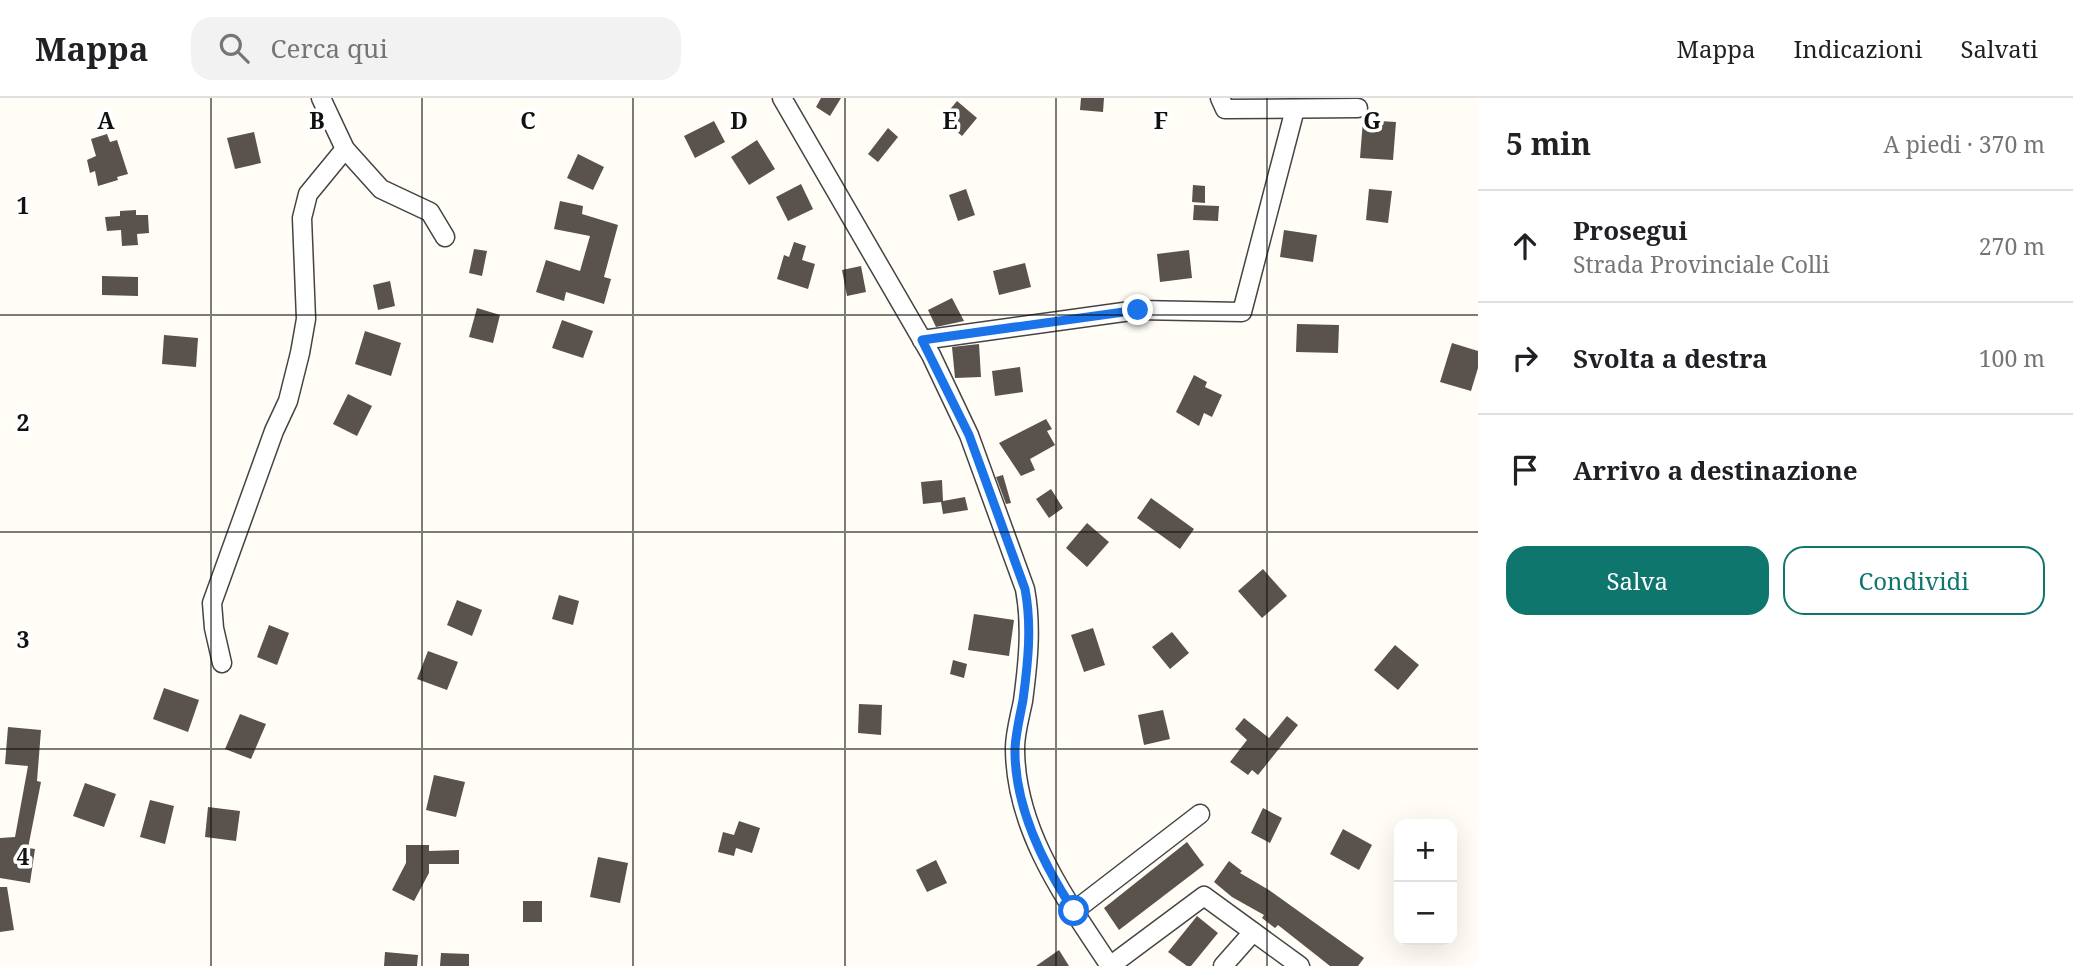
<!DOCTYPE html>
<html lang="it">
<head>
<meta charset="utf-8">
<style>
	:root { --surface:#fff; --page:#f2f2f2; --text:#202124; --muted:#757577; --line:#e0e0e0; --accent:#0f766e }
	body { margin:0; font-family:"Noto Serif",serif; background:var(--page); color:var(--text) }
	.controls { position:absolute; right:21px; bottom:21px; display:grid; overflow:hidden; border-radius:14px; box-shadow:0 7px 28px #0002 }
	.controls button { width:63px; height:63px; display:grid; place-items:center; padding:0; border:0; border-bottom:2px solid var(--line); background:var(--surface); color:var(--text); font:35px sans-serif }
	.stop { position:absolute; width:21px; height:21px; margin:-16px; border:5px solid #1a73e8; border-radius:50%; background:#fff }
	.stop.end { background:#1a73e8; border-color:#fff; box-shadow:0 2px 7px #0008 }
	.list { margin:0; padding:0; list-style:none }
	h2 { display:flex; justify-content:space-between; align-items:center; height:91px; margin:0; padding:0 28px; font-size:30px }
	h2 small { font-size:23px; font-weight:400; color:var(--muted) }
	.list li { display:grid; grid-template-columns:46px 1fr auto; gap:21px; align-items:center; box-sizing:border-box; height:112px; padding:0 28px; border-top:2px solid var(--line) }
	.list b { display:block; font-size:26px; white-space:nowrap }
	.list p { margin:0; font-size:23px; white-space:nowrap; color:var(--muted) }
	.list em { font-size:23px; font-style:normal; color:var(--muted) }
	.actions { display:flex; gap:14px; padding:21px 28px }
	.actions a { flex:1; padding:16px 0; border:2px solid var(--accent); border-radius:21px; text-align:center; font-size:24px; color:var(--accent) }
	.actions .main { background:var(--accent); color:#fff }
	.icon { flex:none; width:38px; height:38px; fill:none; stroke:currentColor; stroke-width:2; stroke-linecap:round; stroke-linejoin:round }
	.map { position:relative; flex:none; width:1478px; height:868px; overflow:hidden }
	header { display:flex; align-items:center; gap:42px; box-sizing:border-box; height:98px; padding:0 35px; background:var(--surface); border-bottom:2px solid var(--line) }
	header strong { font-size:33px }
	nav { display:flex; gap:38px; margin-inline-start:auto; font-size:24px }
	.search { width:490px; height:63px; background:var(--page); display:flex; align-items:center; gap:18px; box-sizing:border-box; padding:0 24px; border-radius:21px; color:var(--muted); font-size:26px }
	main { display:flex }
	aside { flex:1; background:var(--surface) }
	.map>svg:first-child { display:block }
	.building { fill:#5a524d }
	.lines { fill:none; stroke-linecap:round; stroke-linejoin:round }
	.minor-casing { stroke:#444; stroke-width:21 }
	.minor { stroke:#fff; stroke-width:18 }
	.route { stroke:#1a73e8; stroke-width:9 }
	.grid { fill:none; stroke:#111; stroke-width:2; stroke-opacity:0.55 }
	.grid-label { font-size:23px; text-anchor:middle; font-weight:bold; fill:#111; stroke:#fff; stroke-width:7; stroke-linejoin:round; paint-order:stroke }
</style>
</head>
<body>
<header>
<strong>Mappa</strong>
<div class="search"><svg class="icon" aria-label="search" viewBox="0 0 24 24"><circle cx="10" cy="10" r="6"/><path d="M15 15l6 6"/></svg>Cerca qui</div>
<nav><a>Mappa</a><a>Indicazioni</a><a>Salvati</a></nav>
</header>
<main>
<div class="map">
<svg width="1478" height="868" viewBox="0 0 1478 868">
	<rect width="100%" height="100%" fill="#fffdf5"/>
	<!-- building -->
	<g class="building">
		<polygon points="821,0 841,0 830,18 816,9"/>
		<polygon points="1081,0 1104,0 1103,14 1080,12"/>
		<polygon points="957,3 977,20 962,38 942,21"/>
		<polygon points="1363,22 1396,24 1393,62 1360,60"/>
		<polygon points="714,23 725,44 695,60 684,38"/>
		<polygon points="888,30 898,39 878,64 868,56"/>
		<polygon points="254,34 261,65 235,71 227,40"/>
		<polygon points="107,36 110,44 117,42 128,76 117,79 118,82 98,88 95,73 90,75 87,62 96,58 91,41"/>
		<polygon points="757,42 775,71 749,87 731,59"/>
		<polygon points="578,56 604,69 593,92 567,80"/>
		<polygon points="801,86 813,111 788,123 776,99"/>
		<polygon points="1193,87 1205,88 1205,105 1192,104"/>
		<polygon points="966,91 975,117 958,123 949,97"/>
		<polygon points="1369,91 1392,93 1388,125 1366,122"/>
		<polygon points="560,103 583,108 582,116 618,127 604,179 611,181 604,206 566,194 564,203 536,194 546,162 580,173 590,138 554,131"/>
		<polygon points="1194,107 1219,108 1218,123 1193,122"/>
		<polygon points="136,112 136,117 148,117 149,135 137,136 138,147 122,148 121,132 107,133 105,119 120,118 120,113"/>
		<polygon points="1284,132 1317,137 1313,164 1280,159"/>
		<polygon points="794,144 806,148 802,162 815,166 808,191 777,181 784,157 789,159"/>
		<polygon points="474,151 487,153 482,178 469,175"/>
		<polygon points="1189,152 1192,180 1160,184 1157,156"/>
		<polygon points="1025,165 1031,189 999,197 993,173"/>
		<polygon points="861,168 866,194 847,198 842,172"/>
		<polygon points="102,178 138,179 138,198 102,197"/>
		<polygon points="390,183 395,208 378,212 373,187"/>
		<polygon points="952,200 964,223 936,229 928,212"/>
		<polygon points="477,210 500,217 493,245 469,239"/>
		<polygon points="562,222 593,233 583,260 552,250"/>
		<polygon points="1297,226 1339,227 1338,255 1296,254"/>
		<polygon points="365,233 401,245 391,278 355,266"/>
		<polygon points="164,237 198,240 196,269 162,266"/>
		<polygon points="1452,245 1478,253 1478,270 1471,293 1440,284"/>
		<polygon points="979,246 981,279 955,280 952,249"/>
		<polygon points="1020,269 1023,294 995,298 992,273"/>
		<polygon points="1194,277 1207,284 1205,289 1222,297 1212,319 1204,315 1199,328 1176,314"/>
		<polygon points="348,296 372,308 357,338 333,326"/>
		<polygon points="1046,321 1052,331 1047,333 1055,347 1030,361 1035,372 1021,378 999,345"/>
		<polygon points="1003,377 1011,405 1006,406 996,379"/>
		<polygon points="942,382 943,403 965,399 968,412 943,416 941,404 923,406 921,384"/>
		<polygon points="1051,391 1063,410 1049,420 1036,401"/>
		<polygon points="1151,400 1194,431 1180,451 1137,420"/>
		<polygon points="1087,425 1109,444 1087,469 1066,450"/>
		<polygon points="1263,471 1287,498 1262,520 1238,493"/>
		<polygon points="559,497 579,503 573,527 552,521"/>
		<polygon points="457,502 482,512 472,538 447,527"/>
		<polygon points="974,516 1014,522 1009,558 968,552"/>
		<polygon points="269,527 289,535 277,567 257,559"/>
		<polygon points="1093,530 1105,567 1084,574 1071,537"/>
		<polygon points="1172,534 1189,555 1170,571 1152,549"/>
		<polygon points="1395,547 1419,567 1398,592 1374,572"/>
		<polygon points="428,553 458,564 447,592 417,581"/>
		<polygon points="953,562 967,566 964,580 950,576"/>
		<polygon points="164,590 199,602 188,634 153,621"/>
		<polygon points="859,606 882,607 881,637 858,635"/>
		<polygon points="1163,612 1170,641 1144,647 1138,617"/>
		<polygon points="240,616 266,626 251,661 225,651"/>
		<polygon points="1287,618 1298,627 1258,677 1252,672 1248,677 1230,664 1247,642 1235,631 1244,620 1269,640"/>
		<polygon points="8,629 41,632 37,683 41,684 28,750 35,751 30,785 0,780 0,740 15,739 28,668 5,666"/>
		<polygon points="434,677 465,684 456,719 426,712"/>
		<polygon points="85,685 116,696 104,729 73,718"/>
		<polygon points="150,702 174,708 165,746 140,739"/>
		<polygon points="208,709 240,713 236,743 205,739"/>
		<polygon points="1263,710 1282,720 1270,745 1251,735"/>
		<polygon points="739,723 760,730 752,755 736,750 734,758 718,754 723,734 734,737"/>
		<polygon points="1343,731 1372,747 1359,772 1330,756"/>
		<polygon points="1187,744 1204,767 1119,832 1104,810"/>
		<polygon points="406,747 429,747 429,753 459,752 459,766 429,766 429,775 414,803 392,792 406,765"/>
		<polygon points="598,759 628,765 620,805 590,799"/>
		<polygon points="936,762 947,785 927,794 916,772"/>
		<polygon points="1229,763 1242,773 1240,775 1269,792 1364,860 1358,868 1330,868 1278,827 1275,830 1262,820 1264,817 1232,799 1214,784"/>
		<polygon points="0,789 7,789 14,832 0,834"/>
		<rect x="523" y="803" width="19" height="21"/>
		<polygon points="1197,818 1218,835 1191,868 1187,868 1168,854"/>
		<polygon points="1059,852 1069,868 1036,868"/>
		<polygon points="385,854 418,857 417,868 384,868"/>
		<polygon points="441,855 469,856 469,868 440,868"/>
	</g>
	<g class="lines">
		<defs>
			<g id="minor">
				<polyline points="321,0 345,51 381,91 430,114 445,139"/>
				<path d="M782 0 931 257 969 337 1025 491C1032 528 1028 565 1023 603 1020 618 1015 635 1015 650 1015 733 1067 803 1110 868"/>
				<polyline points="1220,0 1225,11 1358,10"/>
				<polyline points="922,242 1138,212 1242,214 1295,11"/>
				<polyline points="222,565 214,530 212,505 274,333 288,303 300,255 306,221 302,120 308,96 345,51"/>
				<polyline points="1074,813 1200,716"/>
				<polyline points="1110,868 1204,798 1300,868"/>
				<polyline points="1223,868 1253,834"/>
			</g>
		</defs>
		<!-- minor casing -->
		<use href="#minor" class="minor-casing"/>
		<!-- minor -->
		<use href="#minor" class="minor"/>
	</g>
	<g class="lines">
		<!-- route -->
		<path class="route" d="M1074 813C1043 766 1014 708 1015 650 1016 634 1020 618 1023 602 1028 565 1032 528 1025 491L969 337 922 242 1138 212"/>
	</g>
	<!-- grid -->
	<path class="grid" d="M211 0V868M422 0V868M633 0V868M845 0V868M1056 0V868M1267 0V868M0 217H1478M0 434H1478M0 651H1478"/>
	<g class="grid-label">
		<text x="106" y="31">A</text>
		<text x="317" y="31">B</text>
		<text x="528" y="31">C</text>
		<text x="739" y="31">D</text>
		<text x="950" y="31">E</text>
		<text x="1161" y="31">F</text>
		<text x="1372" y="31">G</text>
		<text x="23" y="116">1</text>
		<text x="23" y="333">2</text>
		<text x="23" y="550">3</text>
		<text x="23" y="767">4</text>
	</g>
</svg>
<div class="controls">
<button>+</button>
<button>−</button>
</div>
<div class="stop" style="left:1074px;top:813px"></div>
<div class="stop end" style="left:1138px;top:212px"></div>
</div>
<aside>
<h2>5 min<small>A piedi · 370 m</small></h2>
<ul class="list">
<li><svg class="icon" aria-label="ahead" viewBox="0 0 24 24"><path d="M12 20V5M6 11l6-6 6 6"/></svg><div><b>Prosegui</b><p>Strada Provinciale Colli</p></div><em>270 m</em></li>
<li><svg class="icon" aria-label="right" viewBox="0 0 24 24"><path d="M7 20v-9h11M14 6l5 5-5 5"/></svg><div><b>Svolta a destra</b></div><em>100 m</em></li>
<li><svg class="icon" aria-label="arrive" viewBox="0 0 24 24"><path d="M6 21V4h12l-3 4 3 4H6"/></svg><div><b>Arrivo a destinazione</b></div></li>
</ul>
<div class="actions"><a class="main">Salva</a><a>Condividi</a></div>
</aside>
</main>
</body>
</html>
